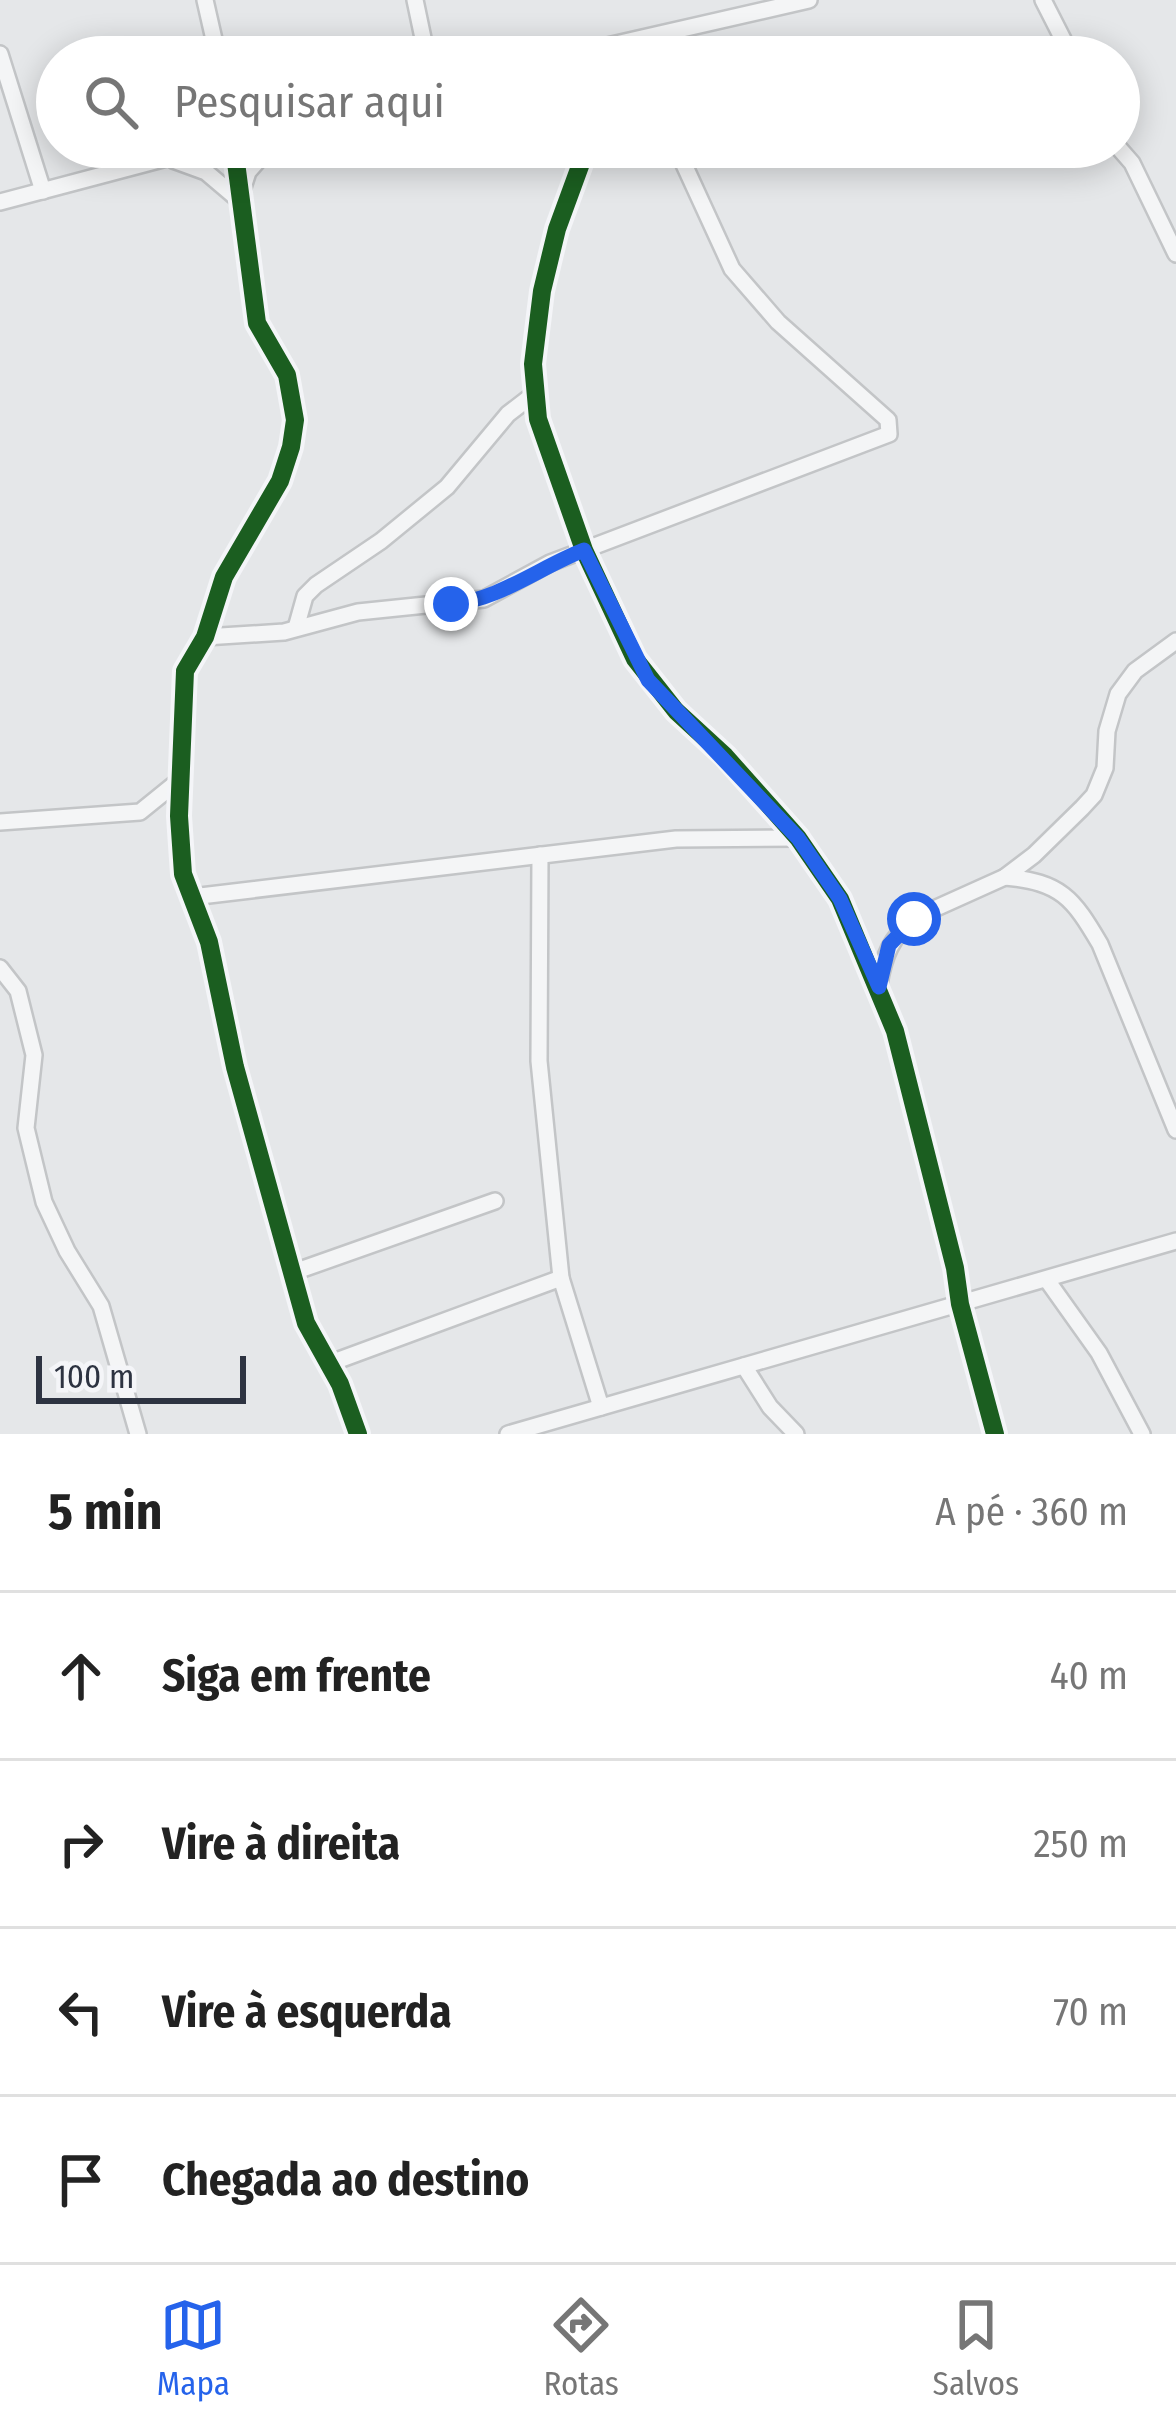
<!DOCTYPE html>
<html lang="pt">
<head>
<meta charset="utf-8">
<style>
	:root { --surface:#fff; --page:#f6f6f6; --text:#222; --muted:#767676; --line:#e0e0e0; --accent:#2563eb }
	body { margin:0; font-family:"Fira Sans Condensed",sans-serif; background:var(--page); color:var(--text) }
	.scale { position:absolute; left:36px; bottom:30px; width:210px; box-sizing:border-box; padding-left:12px; border:6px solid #2d3341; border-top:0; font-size:33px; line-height:42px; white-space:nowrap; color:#2d3341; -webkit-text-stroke:9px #f4f5f8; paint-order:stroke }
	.stop { position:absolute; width:36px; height:36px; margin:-27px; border:9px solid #2563eb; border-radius:50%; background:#fff }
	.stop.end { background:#2563eb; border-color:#fff; box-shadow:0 3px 12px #0008 }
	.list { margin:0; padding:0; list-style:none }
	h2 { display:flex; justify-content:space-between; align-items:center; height:156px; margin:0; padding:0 48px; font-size:51px }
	h2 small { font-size:39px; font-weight:400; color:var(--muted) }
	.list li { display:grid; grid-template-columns:78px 1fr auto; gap:36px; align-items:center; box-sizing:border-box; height:168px; padding:0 48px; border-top:3px solid var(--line) }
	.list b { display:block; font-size:45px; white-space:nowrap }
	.list em { font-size:39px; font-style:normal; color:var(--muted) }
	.icon { flex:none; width:66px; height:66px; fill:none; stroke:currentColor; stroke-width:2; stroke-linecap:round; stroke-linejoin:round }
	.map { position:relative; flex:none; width:1176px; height:1434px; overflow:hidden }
	.search { position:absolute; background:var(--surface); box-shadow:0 6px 30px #0003; left:36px; right:36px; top:36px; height:132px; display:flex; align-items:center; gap:30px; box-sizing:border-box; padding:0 42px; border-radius:66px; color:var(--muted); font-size:45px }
	.sheet { height:828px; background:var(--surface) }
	nav { display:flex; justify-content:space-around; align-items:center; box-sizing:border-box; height:168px; border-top:3px solid var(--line); background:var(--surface); font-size:33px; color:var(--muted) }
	nav a { display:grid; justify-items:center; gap:6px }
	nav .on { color:var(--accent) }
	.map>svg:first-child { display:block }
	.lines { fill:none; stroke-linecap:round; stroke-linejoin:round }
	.street-casing { stroke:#c3c5c7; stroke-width:20 }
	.street { stroke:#f4f5f6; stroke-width:15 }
	.cycleway-casing { stroke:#f4f5f8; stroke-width:26 }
	.cycleway { stroke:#1b5e20; stroke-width:18 }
	.route { stroke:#2563eb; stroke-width:15 }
</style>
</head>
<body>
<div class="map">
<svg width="1176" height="1434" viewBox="0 0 1176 1434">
	<rect width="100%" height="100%" fill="#e5e7e9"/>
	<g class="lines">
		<defs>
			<g id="street">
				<polyline points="205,0 218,57"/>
				<polyline points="415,0 427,57"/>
				<polyline points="1043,0 1072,57"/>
				<polyline points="0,54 43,191"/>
				<polyline points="559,57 809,0"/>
				<polyline points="234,147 257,323 287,375 295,420 291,447 280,481 224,577 205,637 185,671 179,816 183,874 209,942 235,1067 306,1323 340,1384 358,1434"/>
				<polyline points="587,147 557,229 542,291 533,364 538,419 584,550 635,659 676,711 725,756 798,838 840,899 895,1031 955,1268 960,1304 995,1434"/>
				<polyline points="1118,147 1132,163 1176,254"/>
				<polyline points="173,160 206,172 239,200 248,172 270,147"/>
				<polyline points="0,202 208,147"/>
				<polyline points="296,628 305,596 316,585 381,541 447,487 508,414 534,394"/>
				<polyline points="205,637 284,632 358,612 484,599 550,563 889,434 888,420 778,322 732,269 676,147"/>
				<polyline points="0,822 140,812 182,778"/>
				<polyline points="540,855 539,1061 561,1278 601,1407"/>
				<path d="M1005 877C1061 882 1073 898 1100 944L1176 1130"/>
				<polyline points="192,897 676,839 798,838"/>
				<polyline points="0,968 18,991 34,1055 26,1128 44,1202 67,1251 101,1306 138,1434"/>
				<path d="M879 984C884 955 891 938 914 918L1005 877 1034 855 1082 808 1094 795 1105 768 1107 731 1118 694 1135 671 1176 641"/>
				<polyline points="294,1272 495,1201"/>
				<polyline points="1047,1280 1099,1353 1142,1434"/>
				<polyline points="328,1364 561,1278"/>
				<polyline points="744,1366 770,1407 796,1434"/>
				<polyline points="508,1434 1176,1241"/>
			</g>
		</defs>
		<!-- street casing -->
		<use href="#street" class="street-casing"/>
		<!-- street -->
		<use href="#street" class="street"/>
		<defs>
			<g id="cycleway">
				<polyline points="234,147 257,323 287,375 295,420 291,447 280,481 224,577 205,637 185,671 179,816 183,874 209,942 235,1067 306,1323 340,1384 358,1434"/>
				<polyline points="587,147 557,229 542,291 533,364 538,419 584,550 635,659 676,711 725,756 798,838 840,899 895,1031 955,1268 960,1304 995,1434"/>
			</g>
		</defs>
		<!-- cycleway casing -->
		<use href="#cycleway" class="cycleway-casing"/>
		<!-- cycleway -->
		<use href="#cycleway" class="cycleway"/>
	</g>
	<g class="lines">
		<!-- route -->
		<path class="route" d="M451 604C497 601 540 567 584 550L648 680 798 838 840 899 879 987 889 945 914 919"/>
	</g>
</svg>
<div class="scale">100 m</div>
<div class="stop" style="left:914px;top:919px"></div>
<div class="stop end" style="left:451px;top:604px"></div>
<div class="search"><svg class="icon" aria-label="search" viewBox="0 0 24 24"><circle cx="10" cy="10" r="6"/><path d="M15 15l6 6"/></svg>Pesquisar aqui</div>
</div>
<section class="sheet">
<h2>5 min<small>A pé · 360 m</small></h2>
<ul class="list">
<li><svg class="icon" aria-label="ahead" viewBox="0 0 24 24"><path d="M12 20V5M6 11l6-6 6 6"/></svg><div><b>Siga em frente</b></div><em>40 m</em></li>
<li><svg class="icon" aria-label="right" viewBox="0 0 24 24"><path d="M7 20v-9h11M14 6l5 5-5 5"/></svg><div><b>Vire à direita</b></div><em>250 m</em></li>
<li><svg class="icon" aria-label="left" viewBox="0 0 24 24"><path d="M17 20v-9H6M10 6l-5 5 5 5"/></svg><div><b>Vire à esquerda</b></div><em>70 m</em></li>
<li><svg class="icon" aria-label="arrive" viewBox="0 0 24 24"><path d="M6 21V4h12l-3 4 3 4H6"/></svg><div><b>Chegada ao destino</b></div></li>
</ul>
</section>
<nav>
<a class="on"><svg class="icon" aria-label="map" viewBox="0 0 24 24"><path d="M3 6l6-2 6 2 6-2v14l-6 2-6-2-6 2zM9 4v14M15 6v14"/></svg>Mapa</a>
<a><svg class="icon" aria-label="directions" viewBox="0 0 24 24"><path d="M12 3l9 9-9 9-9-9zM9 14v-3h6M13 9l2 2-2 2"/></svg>Rotas</a>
<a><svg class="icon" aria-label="saved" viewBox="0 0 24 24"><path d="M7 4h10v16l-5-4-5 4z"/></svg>Salvos</a>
</nav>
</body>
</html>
